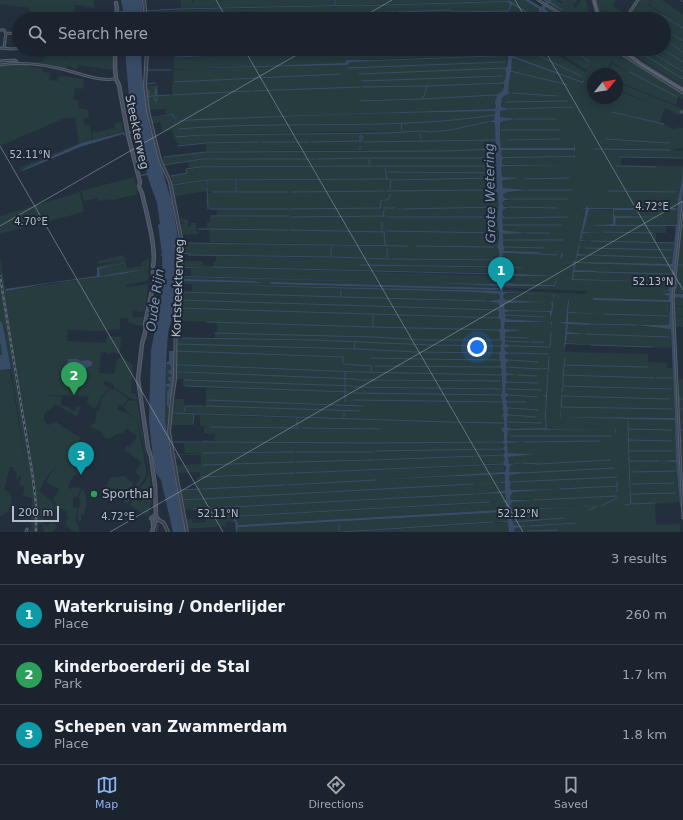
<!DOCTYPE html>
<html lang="en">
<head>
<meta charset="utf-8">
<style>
	:root { --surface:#1b232e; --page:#242b36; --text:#f1f3f6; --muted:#a0a4aa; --line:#39404a; --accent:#8ab4f8 }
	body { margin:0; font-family:"DejaVu Sans",sans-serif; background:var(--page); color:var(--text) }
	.compass { position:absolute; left:587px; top:68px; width:36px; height:36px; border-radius:50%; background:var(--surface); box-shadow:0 2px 10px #0003; rotate:60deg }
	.scale { position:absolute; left:12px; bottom:10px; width:47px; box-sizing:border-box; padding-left:4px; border:2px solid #b4bcc9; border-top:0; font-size:11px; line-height:14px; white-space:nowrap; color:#b4bcc9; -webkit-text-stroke:3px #1d2633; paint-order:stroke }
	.you { position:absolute; left:477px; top:347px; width:14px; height:14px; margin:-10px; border:3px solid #fff; border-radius:50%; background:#1a73e8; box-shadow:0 0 0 6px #1a73e833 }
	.badge { display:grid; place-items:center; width:26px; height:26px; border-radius:50%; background:var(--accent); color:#fff; font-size:13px; font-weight:700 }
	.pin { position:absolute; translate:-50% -33px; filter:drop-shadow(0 1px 2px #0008) }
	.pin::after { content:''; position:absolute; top:21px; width:14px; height:12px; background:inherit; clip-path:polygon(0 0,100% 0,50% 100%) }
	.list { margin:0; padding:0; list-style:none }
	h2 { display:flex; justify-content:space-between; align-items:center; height:52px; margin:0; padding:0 16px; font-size:17px }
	h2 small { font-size:13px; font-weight:400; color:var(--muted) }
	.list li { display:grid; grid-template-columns:26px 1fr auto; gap:12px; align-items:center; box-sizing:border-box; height:60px; padding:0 16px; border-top:1px solid var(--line) }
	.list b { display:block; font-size:15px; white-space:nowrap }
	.list p { margin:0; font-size:13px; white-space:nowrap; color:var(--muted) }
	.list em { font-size:13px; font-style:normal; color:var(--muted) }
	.icon { flex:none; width:22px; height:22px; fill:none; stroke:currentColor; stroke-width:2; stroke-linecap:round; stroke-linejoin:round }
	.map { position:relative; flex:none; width:683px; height:532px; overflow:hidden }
	.search { position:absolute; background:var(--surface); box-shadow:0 2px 10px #0003; left:12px; right:12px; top:12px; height:44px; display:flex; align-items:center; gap:10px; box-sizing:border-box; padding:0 14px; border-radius:22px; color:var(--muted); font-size:15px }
	.sheet { height:232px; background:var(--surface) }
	nav { display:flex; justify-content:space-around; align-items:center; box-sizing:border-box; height:56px; border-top:1px solid var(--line); background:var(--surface); font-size:11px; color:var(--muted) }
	nav a { display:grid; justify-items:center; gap:2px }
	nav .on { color:var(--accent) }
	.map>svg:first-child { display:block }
	.green { fill:#263c3f; fill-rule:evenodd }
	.water { fill:#394c67 }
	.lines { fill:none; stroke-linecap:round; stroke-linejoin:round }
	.stream { stroke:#394c67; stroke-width:1 }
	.minor-casing { stroke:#565f6c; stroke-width:3 }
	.tertiary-casing { stroke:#565f6c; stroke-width:4 }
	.secondary-casing { stroke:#565f6c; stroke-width:4.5 }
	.primary-casing { stroke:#414a57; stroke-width:5 }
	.minor { stroke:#38414e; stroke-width:1 }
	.tertiary { stroke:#38414e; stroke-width:2 }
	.secondary { stroke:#465061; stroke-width:2.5 }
	.primary { stroke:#56606e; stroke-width:3 }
	.rail-casing { stroke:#5a6575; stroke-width:2.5 }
	.rail { stroke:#1d2633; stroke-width:1; stroke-dasharray:3; stroke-linecap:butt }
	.ticks { fill:none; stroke:#b4bcc9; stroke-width:1; stroke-opacity:0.45 }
	.leisure-dot { fill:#2e9e5b; stroke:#1d2633; stroke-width:1.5 }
	.labels { text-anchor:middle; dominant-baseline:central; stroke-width:4; stroke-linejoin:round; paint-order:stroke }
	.street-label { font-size:12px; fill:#b4bcc9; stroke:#1d2633 }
	.poi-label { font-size:12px; fill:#b4bcc9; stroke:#1d2633; text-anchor:start }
	.water-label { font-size:13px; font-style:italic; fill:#7c92b1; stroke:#1d2633 }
	.ticks-label { font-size:10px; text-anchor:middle; fill:#b4bcc9; stroke:#1d2633; stroke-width:4; stroke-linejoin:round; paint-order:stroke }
</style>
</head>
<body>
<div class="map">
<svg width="683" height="532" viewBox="0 0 683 532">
	<rect width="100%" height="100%" fill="#242f3e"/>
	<!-- green -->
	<g class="green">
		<polygon points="0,0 94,0 94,8 75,5 74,14 108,19 79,19 77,18 76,19 29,19 30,8 0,4"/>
		<polygon points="181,0 192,0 193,5 193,0 334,0 334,5 194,8 193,7 193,8 181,8"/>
		<polygon points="335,0 525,0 539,9 539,12 535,16 510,1 335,5"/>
		<polygon points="551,0 556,0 562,4 563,2 559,0 578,0 576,4 573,2 575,9 581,0 586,0 590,19 578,19 564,11 564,12 575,19 559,19 545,9 547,4 549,3 561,11 562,10 551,2"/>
		<polygon points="595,0 616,0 612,8 613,6 624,13 624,17 635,0 637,0 624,19 623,18 618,19 608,12 600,10 615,19 600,19"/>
		<polygon points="638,0 652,0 647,7 650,6 683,28 683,40 664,28 664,19 650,19 644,15 646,10 640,18 643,16 648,19 626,19"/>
		<polygon points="653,0 662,0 683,15 683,27 650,5"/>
		<polygon points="508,2 510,4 506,19 154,19 147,18 147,12 180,10"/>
		<polygon points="512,4 528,14 533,19 507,19"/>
		<polygon points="664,30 683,41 683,51 664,39"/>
		<polygon points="664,40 683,52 683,72 646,49 661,49 679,60 663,49 664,49"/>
		<polygon points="63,49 92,49 92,51 112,54 113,70 78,65 78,69 71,68 69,66 67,66 67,70 35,63 36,62 41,62 48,54 66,57 66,50"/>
		<path d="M204 49H469L342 54 348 55 508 49V55L347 60 346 63 257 67 347 65 350 62 507 56 506 77 503 82 504 88 497 96 496 107 494 109 352 114 495 111 494 120 489 121 494 122 495 125 497 188 496 190 486 191 498 193V203L497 207 498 212 497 217 499 227 498 233 499 245 497 247C499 250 500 256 498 260H452L499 261V266L360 265 498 268 499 273 213 267 498 276 499 282 497 284 450 283 499 286 501 289 500 292 364 289 475 292 496 293 499 295 498 300 489 301 498 303 499 316 498 317 500 319 501 328 499 330 500 333V340L502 342 500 346 501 351 499 353 500 355V361L501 363 500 367 502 370C500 378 504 387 502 395 504 401 502 407 504 412L502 415C505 419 506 425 502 429L504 433V440L502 441 417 443 504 442V448L464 450 503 449 504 454 374 460 503 455 505 459 504 463 296 473 504 465 505 471 503 473 382 480 504 474 505 476V482L479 484 505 483V491L478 493H505L506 500 504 501 206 518V515L210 514 209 508 472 494 184 510 182 500 242 497 182 499 181 490 201 489H197V478L200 477V472L177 473 176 465 201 464V455H180L179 459H175L174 454H201L185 453 184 443H292L202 442 203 440 214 441 215 434 204 433V427L208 426H200V415L297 418V426L298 417 346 418H345L344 414V418L200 413 185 412 184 411V413L172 412 173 399H184L185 407 206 406V388L345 392 183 386V379H176L178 373 183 372H177V365H183L176 364 178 338 215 339V333L288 335 217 333V322L177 321 178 308 190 309 179 307 180 292H192V284H180V277L437 283 191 276V268L212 267H184V261H202L203 265 213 266 214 261H216V256L391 259V258H387V248L386 258 332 257 331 247V257L190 255V253H184L183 243 387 246 385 245V238V245L210 242 209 230H279L207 229V222H210V217H253L216 216 217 210 268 209H208V193H211L208 191V188L207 191 175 196 173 186 207 181 208 186V181H235V192H212L236 193V180L389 179H387L386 170 387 179 207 180 173 184 171 176 187 173V170L200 168 374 166 200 167 189 168 188 162 203 160 244 159H203L163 164 162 158 195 153 208 152 368 151 369 155V150H360V145L359 150 206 151V144L259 142 206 143 178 145 176 140H174L172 130 162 131 161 122 152 124 151 117 173 115H166V109L149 110 147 87 158 85V96L172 95V85L173 84 174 70 254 67 252 66 174 69V58L245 55 250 57 249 54H248L179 57V50ZM383 131 360 133 202 135 176 138 202 134ZM183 279 253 281 263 283 183 281ZM269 282 498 288 500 290 272 284Z"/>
		<path d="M513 49H548L585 72 589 69 592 64 587 70 552 49H586L597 56 596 54 588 49H602L601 53 603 49H609L683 93V99L678 97 676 105 617 81V74H605L612 64 630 72 613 63V60L604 74H593V80H592L593 81 592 98H608L615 101 610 98H617V90L664 109 617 89V82L683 109V112L680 111 679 115 665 108 660 122C666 124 669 128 675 129L678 127 683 128V148L673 149 675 150 683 151V158L622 157 621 165 683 166 682 180 678 199 677 222 676 225H616L615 224 614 210H675L676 208H588V206L584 208 586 209 579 242 591 241 581 240 583 233H603L583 232 588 209 613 210V224L589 226H666V233H656V242H675L670 293 661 294 670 296V300L593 299 669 302V325L637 326 671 328 672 347H670V348C651 348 630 345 609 345 596 345 577 346 566 342L564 351 571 352 648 354V362L667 363V368H673L675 418H627L676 420V460L659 461H676L679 502 655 504 656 525 680 524V532H525H526L514 530 515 528 528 526 514 525 511 512 513 511 582 506 515 509 510 506 512 502 532 499 511 500 510 497 513 492 556 489 514 490H511L510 487 511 482 509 480 510 475 523 473 509 472 510 465 522 464H509L508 457 530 454 508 453 507 443 521 442 507 441 508 430 520 429H511L507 427V417L509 415 507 413 509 409 506 406 507 402 505 399 508 395 505 392 507 382 505 379 506 375 511 374 506 373C505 368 506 364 509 360L506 359 505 355 510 353 506 352 504 350 505 348 509 346 505 344V335L506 332 517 330 504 328 506 322H549L551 323V329L552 322 506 319 504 317 506 315 504 313 510 311 549 312 551 319 553 302 552 311 507 310 504 308 505 303 538 302 505 300 503 299 504 294 522 293 503 292V287L506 286H555C541 284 514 288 503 281V277L505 276H545L504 273V269L520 268 503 266 502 256 504 247 503 245 502 235 505 234 527 233 504 231 502 228V218H504L502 214 503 210 509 208 503 206V201L511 200 504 198 503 196 504 193 526 190 504 188 502 187V182L503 180 513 178 502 177 501 168 503 166 515 165 503 164 501 161 500 124 503 121 513 119 500 117V111L505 109 501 107C500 100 503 96 509 93L508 91V79L513 58 583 83V81L513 56ZM507 288 588 291 586 294 503 290Z"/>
		<polygon points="625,49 645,49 683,73 683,86 629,52"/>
		<polygon points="18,64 43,69 43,72 50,73 49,80 58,81 59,77 63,76 84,79 83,89 75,88 73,99 79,101 78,108 88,110 89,118 83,118 85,125 90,125 92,142 82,143 21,171 19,168 79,143 75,118 65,118 0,146 0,66"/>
		<polygon points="122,122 123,131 93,140 92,133 115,128 115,123"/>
		<polygon points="134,177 138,194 112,200 110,199 100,201 97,198 84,201 81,191"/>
		<polygon points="80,192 84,212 0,234 0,216"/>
		<polygon points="683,207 683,251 680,250 683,251 683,294 673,294"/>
		<polygon points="180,218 188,220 188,226 191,226 191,223 196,223 196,232 199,232 199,234 183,235 181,224 186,223 181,223"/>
		<path d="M124 255 127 268 141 266V263L149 258 148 281 127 284 126 286V287L148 284 145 311 137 312V310L132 311 133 317H144L142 326 129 323 127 318H120V329L98 331 68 330 67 341 106 343 107 336 122 337 120 350 117 354 114 352 109 354 105 352 101 353 99 373 114 374 117 359 123 357 133 366 131 393H135L138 400C128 400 123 391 114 388V385L111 383 104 381V385L110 388 102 395 95 409 87 403 89 391 87 396 41 395 61 397V405L70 407V410L76 411V407H80L77 417 57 405H54L49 411 46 409 47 412 44 414V421L48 425 56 422 81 438C76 445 71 453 76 461 79 466 81 468 81 473L73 476 68 486 69 489 77 487 81 489 77 497H74L73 503V507L77 508V513L75 519 79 528V532C71 532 70 528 65 523L69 517 66 515 67 512 58 507 55 511 54 510 56 504 53 500 59 489 46 482 51 473 57 468C50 470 41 484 40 491 44 497 51 498 54 505L53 510H51L49 513 47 512 43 520V524L48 527 50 522 57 526 53 532H44L43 524H38L37 532V514L35 484 0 270V257L6 291 109 275 100 276 99 269 125 264 97 268V266L117 262 124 260 98 264 97 261Z"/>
		<polygon points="0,281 33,484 35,532 28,532 28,530 31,530 32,498 23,496 25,487 19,485 21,477 23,476 19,476 18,479 16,479 17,471 13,470 13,467 10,467 4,490 9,492 12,499 8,511 2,516 0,516 0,490 1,490 0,489 0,370 10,370 28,478 11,369 0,369"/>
		<path d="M676 297 683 298V306H675V304V307H683V316H675L674 308 675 317V316L683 317V327H676C675 317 671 306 676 297Z"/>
		<polygon points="166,364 170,365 171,368 167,372 171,374 172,376 167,380 170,381 171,383 166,384 170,388 167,391 167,406 170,409 168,421 169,421 169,430 172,460 165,422"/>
		<polygon points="679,379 683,379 683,479 678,385"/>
		<path d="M111 389 116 390 128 399 123 406 115 404 119 406 117 409 122 412H125L137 420 146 469V475L145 478 127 504 124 502 125 499 131 495 136 484 141 477 135 472 141 463 139 460 124 450 127 446 129 447 137 436 126 428 123 434 121 433 114 435 110 439 104 437C102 430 96 430 91 427L92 424H94L97 415 95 414 97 410 99 411 101 403 100 402C102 397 105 392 111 389Z"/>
		<polygon points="129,400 137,401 143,437 149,470 152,500 148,516 142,513 130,505 134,499 140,502 144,497 148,498 138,491 148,477 149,472 138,421 124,408"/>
		<polygon points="172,413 193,414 194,425 171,425"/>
		<polygon points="124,476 133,483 132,489 124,499 118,488 116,488 115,490 106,487 110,478"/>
		<polygon points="83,489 87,501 84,514 81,515 81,520 78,522 78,508 81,503 79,497"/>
		<polygon points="505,502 506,503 506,508 499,510 238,525 236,521 235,520 226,522 225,526 187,529 185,519 192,519 193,523 206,522 206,518 234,517 235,519 236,517"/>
		<polygon points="505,512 508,515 508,521 340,532 339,523 339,532 237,532 238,527 243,527"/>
		<polygon points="507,522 508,523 509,532 351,532"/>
	</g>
	<!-- water -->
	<g class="water">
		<polygon points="121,0 142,0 143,19 124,19 123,13 119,13 119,11 123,11"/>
		<polygon points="525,0 529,0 541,7 546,2 543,0 551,0 551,2 563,10 562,11 549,3 546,5 545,9 559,19 556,19 544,13 541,15 541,19 533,19 528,14 512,4 506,19 510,4 508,2 365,6 365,5 510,1 535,16 539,12 539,9"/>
		<polygon points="125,49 141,49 142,75 149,125 172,203 179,244 179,280 175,305 168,333 166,363 169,361 169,351 174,351 174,383 169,402 170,409 167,406 167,391 170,388 166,386 166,384 171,383 167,378 172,376 167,371 170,370 171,368 170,365 166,364 165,422 180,506 186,532 173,532 161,480 156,473 153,458 149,421 151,351 163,285 162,256 160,255 162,254 158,225 160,224 157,203 147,175 141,176 141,175 147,173 141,150 136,140 135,133 130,134 133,146 129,131 133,131 131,113 127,113 126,112 129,109 128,99 123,99 129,97"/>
		<path d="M508 49H513V56L581 81H583L586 74 583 83 513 58C511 62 512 67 511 71 509 78 509 84 508 91L510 93 504 96 501 100 503 101 501 102V107L509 109 500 111V117L516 119 503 121 500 123V138L501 148H574L575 141V152L574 150H501L502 157 574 156 575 154V167V158L573 157 503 158 502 160V164L506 165H572L503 166 501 168 502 177 519 178 503 180 502 182 503 188 529 190 508 192 503 194 504 198 511 200H505L502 203 504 207H509L503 210 502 214 505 218H502L503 230 507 231 528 233 503 234V245L505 247 503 251 540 252 542 254 561 255 563 253 562 259V255L542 254 540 253H503L502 259 505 261 503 264V266L525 268 504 269V273L554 276H505L503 278 504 282 515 284 554 285 558 275 555 286H506L503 287V292L554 294 553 301V294L509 293 504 294 503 297 505 300 546 302 505 303 504 308 507 310 551 311 552 306 551 302H553C553 309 552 314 550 319V313L549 312 510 311 504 313 507 315 505 317 506 319 552 322V330L551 323 549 322H505L504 328 506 329 522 330 506 332 505 335V344L512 346 504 348 506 352 511 353 505 355 506 359 509 360 506 364V373L517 375H507L506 377V381L508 382 506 384 505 392 509 395 505 398 508 402 506 405 509 408 507 413 510 415 507 417V427L511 429 546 428 545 417 544 416 545 415 546 397 543 395H546L547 376 546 375H548L546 416 547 429H616V436L615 429 508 430 507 441 524 442 507 443 508 453 534 454 508 457 509 464 523 463 510 465 509 472H522L523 473 510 475 509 480 511 482 510 487 511 490 560 489 513 492 510 497 511 500H534L512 502 510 507 515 509 599 506 595 507V506H588L512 511 511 517 514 525 530 526 515 528 514 531H528L509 532 508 523 507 522H493L508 521V515L505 512 243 527H238L237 532H236L235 521 230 522 236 519 238 525 499 510 506 508V503L505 502 490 503 504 501 506 500 505 493 472 494 505 491V483L473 484 505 482V476L504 474 375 480 505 472 506 467 503 464 505 459 503 455 505 452 503 449 505 445 502 442 504 440V433L501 429 504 427C504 423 505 418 502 415L504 412 502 408 503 407 501 395C504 390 501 384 502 378L501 374 502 370 500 367 501 363 499 360 500 355 498 353 501 351 500 346 502 342 500 340V333L498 330 501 328 500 319 497 317 499 316V311L497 310 500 307 498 303 486 301 498 300 500 298 499 294 475 292 181 284 500 291V287L498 286 440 283 497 284 499 282V277L496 275 499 273 498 267 499 265V261H497C500 257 500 251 497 247 501 241 498 225 497 218 497 216 498 214 498 212 499 206 498 200 498 193L495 192 484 190H496L497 188 495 125 494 122H487L494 120 495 111 354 114 177 121H176L172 115 151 117 173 114 176 121 196 119 494 109 496 107 495 102 497 97 496 95C501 93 505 89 504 84L503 82C506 80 507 72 505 68L507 67 508 57 507 56 350 62 347 65 171 69 345 63 347 60H375L507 55Z"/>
		<polygon points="124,132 125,137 123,134 80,147 20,172 26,168 82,143"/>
		<polygon points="683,166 683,191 673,286 671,286 672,268 670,266 576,263 574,270 598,271 596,272 574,272 573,279 669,282 572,280 571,285 574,263 570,263 575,261 579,244 580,248 586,248 579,248 578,254 591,255 577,256 576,262 672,264 676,226 589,226 613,224 613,209 589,209 583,232 603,232 583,233 581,240 591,240 581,241 579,242 586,209 581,208 586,208 587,205 588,208 677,208 675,210 614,210 614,215 616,216 673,217 616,218 615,224 616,225 676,225 677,224 678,199 682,180"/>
		<polygon points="183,245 184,245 184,253 189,253 190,255 189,256 188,254 183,254 184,267 212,267 184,268 182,276 439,283 182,277"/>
		<polygon points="125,263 99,269 100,276 145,269 122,274 51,283 6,291 5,289 97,276 97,268"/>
		<polygon points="183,279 253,281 263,283 183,281"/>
		<polygon points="269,282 498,288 500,290 272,284"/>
		<polygon points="670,287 673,288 672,294 683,294 683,298 676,297 675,300 674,296 672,296 681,507 680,506 676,462 658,461 676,460 675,420 628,419 627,420 627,419 560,417 561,408 561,417 675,418 671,329 636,325 669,325 670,302 593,300 593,298 669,300 669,296 661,294 669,293 670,291 659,290 668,290"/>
		<polygon points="568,300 569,300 568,312 604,314 568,313 568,322 587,323 590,325 568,324 567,332 586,334 567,334 566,343 592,345 566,344 564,351 566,324 559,322 566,322"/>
		<polygon points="0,322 2,322 11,369 0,370 0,355 2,355 1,344 0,343"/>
		<path d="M68 359H78L80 361C84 361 88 359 92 362V365L85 369 73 368 71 366 67 365Z"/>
	</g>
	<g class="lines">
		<!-- stream -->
		<g class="stream">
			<polyline points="335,0 335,5"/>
			<polyline points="680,0 683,2"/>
			<polyline points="147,11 177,9 365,5"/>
			<polyline points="397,12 450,10 453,12 508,11"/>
			<polyline points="663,15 683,28"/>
			<polyline points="147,19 394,12"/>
			<polyline points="406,19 448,17 449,19"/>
			<polyline points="664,29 683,41"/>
			<polyline points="664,39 683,52"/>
			<polyline points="525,49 581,76"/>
			<polyline points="570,49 589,61"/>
			<polyline points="635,49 683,79"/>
			<polyline points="646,49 683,72"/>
			<polyline points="662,49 683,62"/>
			<polyline points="148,56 147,70 171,70"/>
			<polyline points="175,57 245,54"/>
			<polyline points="348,68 505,62"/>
			<polyline points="510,71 568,85"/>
			<polyline points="630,72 677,97"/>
			<polyline points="359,74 506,68"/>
			<polyline points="362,81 502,76"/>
			<polyline points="174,82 340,74"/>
			<polyline points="146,84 156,83"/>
			<polyline points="156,87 157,95"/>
			<polyline points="362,87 427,86"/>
			<polyline points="156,90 155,91 156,95"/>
			<polyline points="147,91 149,91 149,97"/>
			<polyline points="252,91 360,87"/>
			<polyline points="425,92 427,86 504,83"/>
			<polyline points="512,93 557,96"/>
			<polyline points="425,94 422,99 496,95"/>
			<polyline points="172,95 250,91"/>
			<polyline points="152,96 170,95"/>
			<polyline points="148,97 151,96"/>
			<polyline points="154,97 155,101 157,101 157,97"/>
			<polyline points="360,101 422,99"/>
			<polyline points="506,102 568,101"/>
			<polyline points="509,109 573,107"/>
			<polyline points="612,112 664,124"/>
			<polyline points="516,119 556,119"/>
			<polyline points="401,123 402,130"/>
			<path d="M178 129C283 120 390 131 495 115"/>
			<polyline points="501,130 560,130"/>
			<polyline points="420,134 421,140"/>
			<polyline points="176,137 202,135 389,133 420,131 431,132 450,130 487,122"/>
			<polyline points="606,139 669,143"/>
			<polyline points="508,140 560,139"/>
			<polyline points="261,142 308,142"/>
			<polyline points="311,142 360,141 360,136"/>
			<polyline points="360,142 360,141 362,141 362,136 360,135"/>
			<polyline points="364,142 496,140"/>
			<polyline points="178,146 206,143 258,142"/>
			<polyline points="593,149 670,150"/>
			<polyline points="360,150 360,146"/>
			<polyline points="164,157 206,152 444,151 496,149"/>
			<polyline points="620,157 683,158"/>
			<polyline points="317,159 368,158"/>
			<polyline points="369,164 369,158 497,158"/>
			<polyline points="163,165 203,159 314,159"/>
			<polyline points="376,166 497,166"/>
			<polyline points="616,166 656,167"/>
			<polyline points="385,168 387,179"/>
			<polyline points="388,172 497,173"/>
			<polyline points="171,176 187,173 186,169 200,167 373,166"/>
			<polyline points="525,179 569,178"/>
			<polyline points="390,180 496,178"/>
			<polyline points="173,185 207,180 389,179"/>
			<polyline points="207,185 207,181"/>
			<polyline points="207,188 208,209"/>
			<polyline points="390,189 391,180"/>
			<polyline points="529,190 572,190"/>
			<polyline points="386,191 484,190"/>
			<polyline points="608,191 675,192"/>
			<polyline points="212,192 236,192 236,181"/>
			<polyline points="238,192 288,192"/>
			<polyline points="292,192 384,191"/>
			<polyline points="511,199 567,199"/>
			<polyline points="385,200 388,200 391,194"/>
			<polyline points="509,207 557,208"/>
			<polyline points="380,208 381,201 383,200"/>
			<polyline points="383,208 395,208"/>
			<polyline points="211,209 288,209"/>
			<polyline points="290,209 381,208"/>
			<polyline points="398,209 400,209"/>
			<polyline points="403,209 497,207"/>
			<polyline points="211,216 289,216"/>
			<polyline points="383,216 384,210"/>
			<polyline points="291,217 385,216"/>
			<polyline points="388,217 494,217"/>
			<polyline points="503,218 568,217"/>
			<polyline points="382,222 382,231"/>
			<polyline points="501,225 561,225"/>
			<polyline points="682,225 683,228"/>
			<polyline points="198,229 288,230"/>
			<polyline points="290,230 385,232"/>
			<polyline points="387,231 495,233"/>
			<polyline points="384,232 385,245"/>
			<polyline points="603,232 653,233"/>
			<polyline points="527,233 549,233"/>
			<polyline points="503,240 563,240"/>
			<polyline points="591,241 674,243"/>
			<polyline points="184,243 407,246"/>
			<polyline points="416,246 494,247"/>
			<polyline points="505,247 545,248"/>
			<polyline points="585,248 672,250"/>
			<polyline points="518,253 557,255"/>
			<polyline points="190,255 331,257 331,247"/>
			<polyline points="590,255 670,258"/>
			<polyline points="331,257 391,259"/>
			<polyline points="387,258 387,248"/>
			<polyline points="561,258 562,253"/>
			<polyline points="393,259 497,260"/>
			<polyline points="360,265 498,267"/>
			<polyline points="678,265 683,265"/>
			<polyline points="212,267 497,274"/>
			<polyline points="597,272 669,274"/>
			<polyline points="677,283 677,278"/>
			<polyline points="341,290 341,297 486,301"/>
			<polyline points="675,291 677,283 683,284"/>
			<polyline points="180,292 341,297"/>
			<polyline points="179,295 180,286"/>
			<polyline points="179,300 498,310"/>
			<polyline points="178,308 499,318"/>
			<polyline points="604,314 668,316"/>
			<polyline points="507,315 544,317"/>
			<polyline points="207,322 373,327 373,315"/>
			<polyline points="589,324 636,325"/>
			<polyline points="373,327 498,330"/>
			<polyline points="215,333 373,337"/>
			<polyline points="586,334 669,337"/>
			<polyline points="374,337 424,340 500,340"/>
			<polyline points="505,337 527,338"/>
			<polyline points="178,338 315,340 430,345 500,346"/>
			<polyline points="505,341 529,342"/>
			<polyline points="532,342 544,342"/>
			<polyline points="178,344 356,349"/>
			<polyline points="591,345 652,347"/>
			<polyline points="512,346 550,347 551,332"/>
			<polyline points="354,349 355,342"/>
			<polyline points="357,349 416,352 498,353"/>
			<polyline points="176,351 343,357 343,364 372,366 371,372"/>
			<polyline points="511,353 549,354"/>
			<polyline points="371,358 420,359 499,360"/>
			<polyline points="565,358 563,375 654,378"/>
			<polyline points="509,360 538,362"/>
			<polyline points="176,365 183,365"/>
			<polyline points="184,365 359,372 501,375"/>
			<polyline points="564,365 647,367"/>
			<polyline points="375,366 500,367"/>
			<polyline points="506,367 541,369"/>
			<polyline points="543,369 548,368"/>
			<polyline points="177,372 182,372"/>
			<polyline points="184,372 356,379"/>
			<polyline points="548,373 549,357"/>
			<polyline points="517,375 537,376"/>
			<polyline points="563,375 563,386 671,389"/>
			<polyline points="657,378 674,378"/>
			<polyline points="185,380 353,386"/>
			<polyline points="357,380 501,381"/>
			<polyline points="508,382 538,383"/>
			<polyline points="185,386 349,392"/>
			<polyline points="354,387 501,389"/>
			<polyline points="506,389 541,390"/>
			<polyline points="562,392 563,387"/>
			<polyline points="353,393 501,395"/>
			<polyline points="509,395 537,397"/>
			<polyline points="562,395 561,407 672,409"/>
			<polyline points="563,396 669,399"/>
			<polyline points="679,397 679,402"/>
			<polyline points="679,399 683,399"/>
			<polyline points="207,400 363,406"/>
			<polyline points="354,400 502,402"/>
			<polyline points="345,402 345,372"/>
			<polyline points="508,402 526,402"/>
			<polyline points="206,406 359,411"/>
			<polyline points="509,408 538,410"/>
			<polyline points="680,409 683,409"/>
			<polyline points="184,412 186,406 203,406"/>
			<polyline points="172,413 448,422 505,423"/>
			<polyline points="510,415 536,417"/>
			<polyline points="344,418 344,413"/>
			<polyline points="507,422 542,423"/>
			<polyline points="628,422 629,461 659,461"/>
			<polyline points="193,423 194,414"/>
			<polyline points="297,426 297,418"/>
			<polyline points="210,427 299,428"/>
			<polyline points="301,428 380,429"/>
			<polyline points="629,429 671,430"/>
			<polyline points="681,430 683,430"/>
			<polyline points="511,436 611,436"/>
			<polyline points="629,440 672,441"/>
			<polyline points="681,441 683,441"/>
			<polyline points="173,442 201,442"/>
			<polyline points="202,442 374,443 502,442"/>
			<polyline points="524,442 600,441"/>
			<polyline points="375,451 503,449"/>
			<polyline points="629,451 673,451"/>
			<polyline points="296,452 373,452"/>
			<polyline points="203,453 294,452"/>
			<polyline points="375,460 503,455"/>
			<polyline points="296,462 373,460"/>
			<polyline points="629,462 630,488"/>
			<polyline points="523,463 538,464 610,460"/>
			<polyline points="203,465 294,462"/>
			<polyline points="631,472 676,471"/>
			<polyline points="296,473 503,464"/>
			<polyline points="523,473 614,468"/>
			<polyline points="202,477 294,473"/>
			<polyline points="511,482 617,477"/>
			<polyline points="617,482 617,492"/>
			<polyline points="632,484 674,483"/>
			<polyline points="288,485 376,480"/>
			<polyline points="202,489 285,485"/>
			<polyline points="560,489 617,486"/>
			<polyline points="181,490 200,489"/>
			<polyline points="630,490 631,504 655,503"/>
			<polyline points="633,494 675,493"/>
			<polyline points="182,500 473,484"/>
			<polyline points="534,500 617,496"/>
			<polyline points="625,505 630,504"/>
			<polyline points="601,506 617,498"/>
			<polyline points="194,509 473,494"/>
			<polyline points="589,510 595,507"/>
			<polyline points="207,518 490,502"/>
			<polyline points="513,522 564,518"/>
			<polyline points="339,524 339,532"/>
			<polyline points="530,526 575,523"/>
			<polyline points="528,531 558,530"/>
			<polyline points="156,532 158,525"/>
			<polyline points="342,532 493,522"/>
		</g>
		<defs>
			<g id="minor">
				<polyline points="538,0 569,19"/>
				<polyline points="625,19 638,0"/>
				<polyline points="0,30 4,30 5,32"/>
				<polyline points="0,48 13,49 19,48"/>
				<polyline points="4,48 6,33 19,34"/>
				<polyline points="610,49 618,52 683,93"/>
				<polyline points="0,61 15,60 17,62"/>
				<path d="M0 65C25 61 49 65 73 72 87 76 101 81 115 79"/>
				<polyline points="681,112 683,112"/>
				<polyline points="683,203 673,296 683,518"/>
				<polyline points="26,532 27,529"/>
			</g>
			<g id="tertiary">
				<polyline points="144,0 146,19"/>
				<polyline points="147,49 145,86 148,111 160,160 170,182 181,238 181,264 176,310 175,379 172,399 169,432 177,479 187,532"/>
				<polyline points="157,519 164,523 168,532"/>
			</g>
			<g id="secondary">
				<polyline points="116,3 117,8 116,19"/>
				<polyline points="115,49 115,64"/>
				<polyline points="115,64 115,68 116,79"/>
				<polyline points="116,79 119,85 128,135 140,182 139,186"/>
				<path d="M140 189 142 193C146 212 157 249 153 266"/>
				<polyline points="146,328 145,324 154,281 153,272"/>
				<polyline points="144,336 142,344 138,379 148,448 150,454"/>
				<polyline points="144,338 146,327"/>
				<polyline points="151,457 155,485 156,516 158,519 155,522 152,532"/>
				<polyline points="153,525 153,521 151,518 154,516"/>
			</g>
			<g id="primary">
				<polyline points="594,0 599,19"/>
				<polyline points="621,49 642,65 683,90"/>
			</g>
		</defs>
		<!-- minor casing -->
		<use href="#minor" class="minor-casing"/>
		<!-- tertiary casing -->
		<use href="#tertiary" class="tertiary-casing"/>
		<!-- secondary casing -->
		<use href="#secondary" class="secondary-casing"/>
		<!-- primary casing -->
		<use href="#primary" class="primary-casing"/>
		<!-- minor -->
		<use href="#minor" class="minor"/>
		<!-- tertiary -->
		<use href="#tertiary" class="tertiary"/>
		<!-- secondary -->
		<use href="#secondary" class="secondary"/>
		<!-- primary -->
		<use href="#primary" class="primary"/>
		<defs>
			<polyline id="rail" points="0,276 33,478 36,505 36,532"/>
		</defs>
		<!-- rail casing -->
		<use href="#rail" class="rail-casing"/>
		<!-- rail -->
		<use href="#rail" class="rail"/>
	</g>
	<!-- ticks -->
	<path class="ticks" d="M216 0 227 19M515 0 526 19M359 19 392 0M244 49 523 532M544 49 683 290M0 146 223 532M0 226 307 49M110 532 683 201"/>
	<!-- markers -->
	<circle class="leisure-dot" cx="94" cy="494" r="4"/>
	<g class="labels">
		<!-- street labels -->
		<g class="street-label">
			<text transform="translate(137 132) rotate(78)">Steekterweg</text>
			<text transform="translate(178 288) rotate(-88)">Kortsteekterweg</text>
		</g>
		<!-- poi labels -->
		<g class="poi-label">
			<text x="102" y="494">Sporthal</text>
		</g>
		<!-- water labels -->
		<g class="water-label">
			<text transform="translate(490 193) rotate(-91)">Grote Wetering</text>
			<text transform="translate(155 300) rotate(-82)">Oude Rijn</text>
		</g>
	</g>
	<g class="ticks-label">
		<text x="30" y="158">52.11°N</text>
		<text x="652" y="210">4.72°E</text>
		<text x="31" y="225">4.70°E</text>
		<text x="653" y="285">52.13°N</text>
		<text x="218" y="517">52.11°N</text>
		<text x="518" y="517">52.12°N</text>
		<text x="118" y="520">4.72°E</text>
	</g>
</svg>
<svg class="compass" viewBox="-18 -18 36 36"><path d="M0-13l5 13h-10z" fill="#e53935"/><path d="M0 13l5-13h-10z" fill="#a0a4aa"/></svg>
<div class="scale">200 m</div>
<div class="you"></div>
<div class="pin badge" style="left:501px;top:290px;background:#0f9aa8">1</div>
<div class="pin badge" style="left:74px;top:395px;background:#2e9e5b">2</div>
<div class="pin badge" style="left:81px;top:475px;background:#0f9aa8">3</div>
<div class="search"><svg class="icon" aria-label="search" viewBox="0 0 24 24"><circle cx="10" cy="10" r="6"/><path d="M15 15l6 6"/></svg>Search here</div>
</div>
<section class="sheet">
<h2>Nearby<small>3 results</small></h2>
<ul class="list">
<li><span class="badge" style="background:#0f9aa8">1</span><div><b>Waterkruising / Onderlijder</b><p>Place</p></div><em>260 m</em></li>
<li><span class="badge" style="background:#2e9e5b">2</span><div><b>kinderboerderij de Stal</b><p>Park</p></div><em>1.7 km</em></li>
<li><span class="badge" style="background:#0f9aa8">3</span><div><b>Schepen van Zwammerdam</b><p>Place</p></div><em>1.8 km</em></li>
</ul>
</section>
<nav>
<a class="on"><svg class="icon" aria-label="map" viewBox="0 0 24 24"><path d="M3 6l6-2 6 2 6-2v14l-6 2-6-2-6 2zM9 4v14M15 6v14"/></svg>Map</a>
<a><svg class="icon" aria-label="directions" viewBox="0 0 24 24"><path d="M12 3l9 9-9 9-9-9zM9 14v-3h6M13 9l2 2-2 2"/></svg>Directions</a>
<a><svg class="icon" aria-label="saved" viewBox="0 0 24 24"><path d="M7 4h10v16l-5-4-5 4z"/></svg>Saved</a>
</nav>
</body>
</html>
